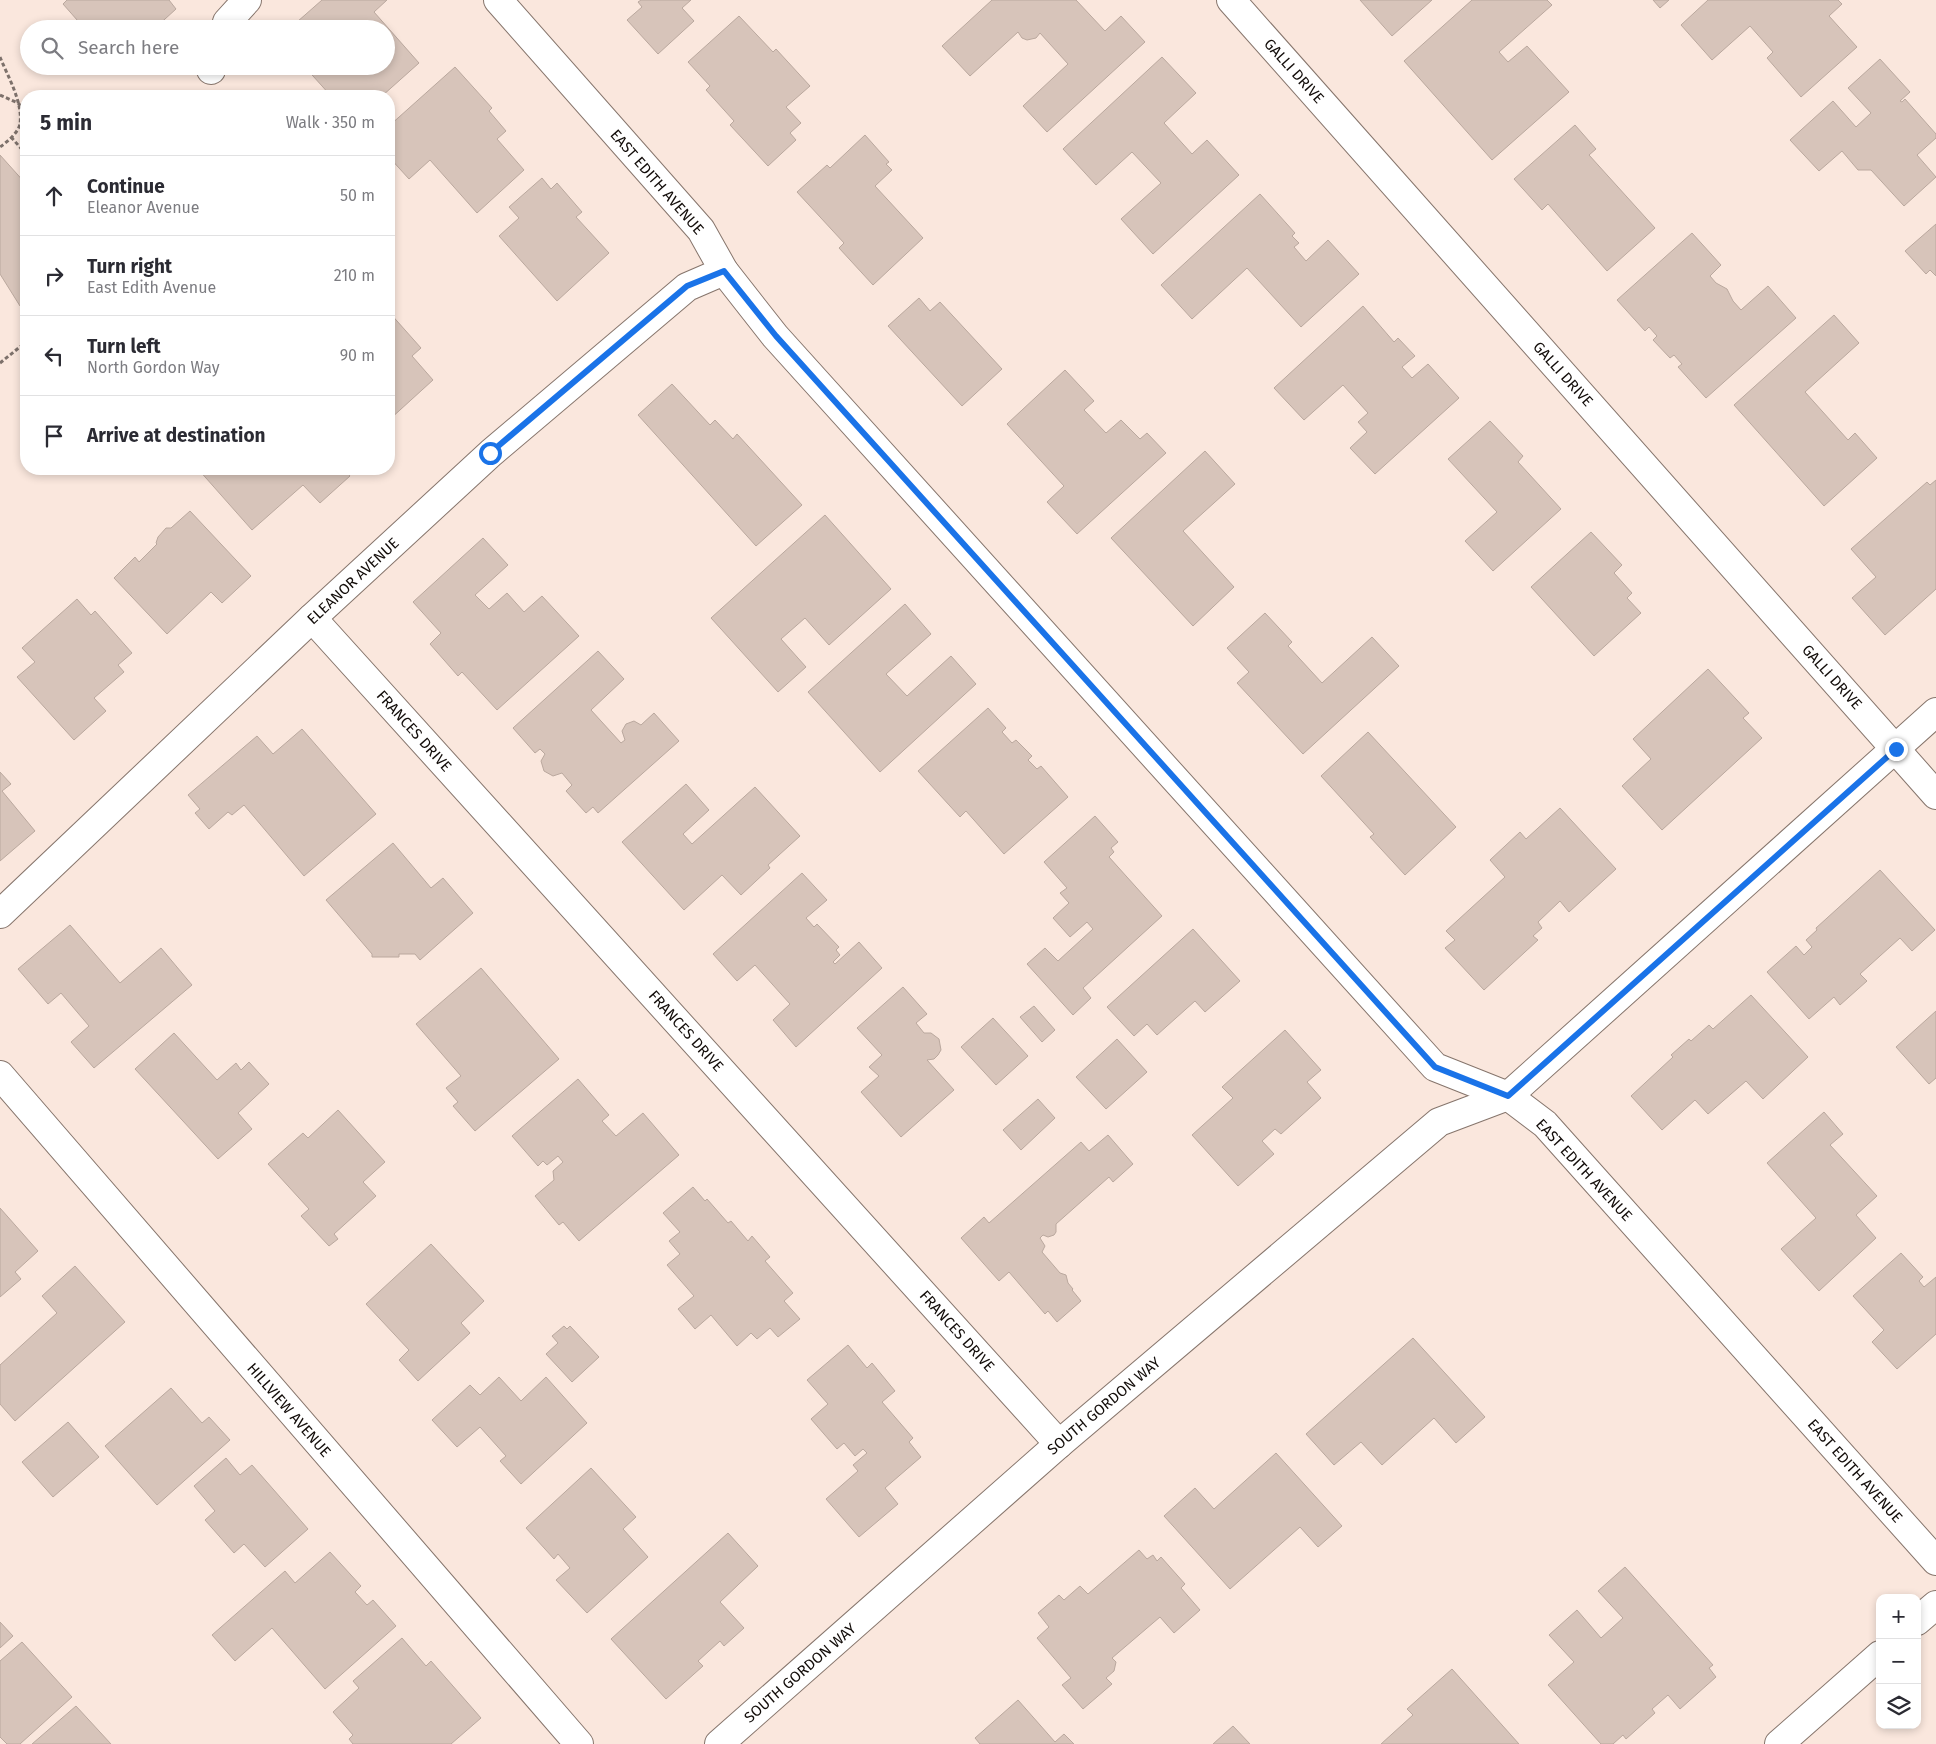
<!DOCTYPE html>
<html lang="en">
<head>
<meta charset="utf-8">
<style>
	:root { --surface:#fff; --page:#f2f2f3; --text:#2b2b33; --muted:#7c7c81; --line:#e1e1e2 }
	body { margin:0; font-family:"Fira Sans",sans-serif; background:var(--page); color:var(--text) }
	.controls { position:absolute; right:15px; bottom:15px; display:grid; overflow:hidden; border-radius:10px; box-shadow:0 2px 8px #0003 }
	.controls button { width:45px; height:45px; display:grid; place-items:center; padding:0; border:0; border-bottom:1px solid var(--line); background:var(--surface); color:var(--text); font:25px sans-serif }
	.stop { position:absolute; width:15px; height:15px; margin:-11px; border:4px solid #1a73e8; border-radius:50%; background:#fff }
	.stop.end { background:#1a73e8; border-color:#fff; box-shadow:0 1px 5px #0008 }
	.list { margin:0; padding:0; list-style:none }
	h2 { display:flex; justify-content:space-between; align-items:center; height:65px; margin:0; padding:0 20px; font-size:21px }
	h2 small { font-size:16px; font-weight:400; color:var(--muted) }
	.list li { display:grid; grid-template-columns:32px 1fr auto; gap:15px; align-items:center; box-sizing:border-box; height:80px; padding:0 20px; border-top:1px solid var(--line) }
	.list b { display:block; font-size:19px; white-space:nowrap }
	.list p { margin:0; font-size:16px; white-space:nowrap; color:var(--muted) }
	.list em { font-size:16px; font-style:normal; color:var(--muted) }
	.icon { flex:none; width:28px; height:28px; fill:none; stroke:currentColor; stroke-width:2; stroke-linecap:round; stroke-linejoin:round }
	.map { position:relative; flex:none; width:1936px; height:1744px; overflow:hidden }
	.search { position:absolute; background:var(--surface); box-shadow:0 2px 8px #0003; left:20px; top:20px; width:375px; height:55px; display:flex; align-items:center; gap:12px; box-sizing:border-box; padding:0 18px; border-radius:28px; color:var(--muted); font-size:19px }
	.panel { position:absolute; background:var(--surface); box-shadow:0 2px 8px #0003; left:20px; top:90px; width:375px; height:385px; border-radius:20px }
	.map>svg:first-child { display:block }
	.building { fill:#d7c4ba; stroke:#baa89e }
	.lines { fill:none; stroke-linecap:round; stroke-linejoin:round }
	.minor-casing { stroke:#86756c; stroke-width:30 }
	.path { stroke:#7d716b; stroke-width:3; stroke-dasharray:4 2.5; stroke-linecap:butt }
	.minor { stroke:#fff; stroke-width:28 }
	.route { stroke:#1a73e8; stroke-width:6 }
	.labels { text-anchor:middle; dominant-baseline:central; stroke-width:5; stroke-linejoin:round; paint-order:stroke }
	.street-label { font-size:15px; fill:#120c09; stroke:#fff }
</style>
</head>
<body>
<div class="map">
<svg width="1936" height="1744" viewBox="0 0 1936 1744">
	<rect width="100%" height="100%" fill="#fae7dd"/>
	<!-- building -->
	<g class="building">
		<polygon points="67,0 169,0 176,9 154,29 85,29 63,4"/>
		<polygon points="322,0 387,0 374,12 419,63 382,96 331,96 304,66 386,66 386,29 289,29"/>
		<polygon points="641,0 691,0 682,8 694,21 658,54 627,20 642,7 638,2"/>
		<polygon points="992,0 1076,0 1105,31 1121,16 1145,42 1047,132 1023,106 1068,64 1040,33 1036,38 1027,40 1022,38 1018,32 970,76 942,46"/>
		<polygon points="1360,0 1432,0 1392,36"/>
		<polygon points="1472,0 1547,0 1552,5 1499,52 1508,62 1527,46 1569,92 1492,160 1404,61"/>
		<polygon points="1653,0 1669,0 1660,8"/>
		<polygon points="1708,0 1838,0 1842,4 1829,16 1857,47 1801,97 1767,58 1773,52 1750,26 1712,60 1681,25"/>
		<polygon points="739,16 773,52 776,49 810,86 786,107 801,123 790,133 796,140 768,166 730,125 734,121 706,90 710,86 688,62"/>
		<polygon points="1162,57 1196,93 1164,123 1192,154 1207,140 1239,175 1153,254 1121,219 1161,183 1132,152 1096,185 1063,149"/>
		<polygon points="1880,59 1910,92 1900,101 1902,102 1905,99 1936,134 1936,138 1917,155 1936,177 1904,206 1871,170 1858,170 1842,151 1819,171 1790,140 1833,101 1856,127 1871,113 1848,88"/>
		<polygon points="455,67 492,108 489,111 506,131 497,139 524,170 477,213 430,160 409,179 389,157 389,126"/>
		<polygon points="1575,125 1596,149 1589,155 1655,228 1607,271 1548,204 1542,210 1514,179"/>
		<polygon points="865,135 889,162 886,164 892,170 875,186 923,238 873,285 839,248 844,243 797,192 827,165 830,168"/>
		<polygon points="0,155 26,184 26,304 20,306 0,274"/>
		<polygon points="542,178 551,189 557,183 582,212 576,217 609,253 557,301 499,236 519,218 509,207"/>
		<polygon points="1260,194 1295,233 1292,236 1299,243 1294,247 1306,261 1328,240 1359,274 1301,327 1247,268 1192,319 1161,285"/>
		<polygon points="1936,224 1936,276 1930,270 1926,274 1905,251"/>
		<polygon points="1692,233 1721,265 1710,276 1716,283 1727,289 1733,301 1741,310 1768,286 1796,318 1706,398 1678,367 1682,364 1674,355 1670,358 1653,340 1657,336 1649,327 1645,331 1617,300"/>
		<polygon points="919,298 930,311 940,302 1002,369 962,406 888,326"/>
		<polygon points="1363,306 1394,342 1398,338 1415,356 1402,367 1412,378 1428,364 1459,398 1375,474 1350,448 1367,432 1358,422 1368,413 1343,385 1304,420 1274,388"/>
		<polygon points="389,312 421,348 412,356 433,380 389,420"/>
		<polygon points="1834,315 1859,343 1805,392 1848,440 1855,433 1877,458 1824,506 1734,405"/>
		<polygon points="1065,370 1094,401 1084,410 1106,433 1121,420 1140,439 1147,433 1166,453 1077,534 1047,502 1064,486 1007,424"/>
		<polygon points="672,384 710,425 715,420 733,439 737,434 802,505 756,546 638,415"/>
		<polygon points="1490,421 1523,456 1518,462 1561,509 1493,571 1465,541 1497,512 1448,459"/>
		<polygon points="1205,451 1235,484 1183,531 1234,587 1193,626 1111,538"/>
		<polygon points="198,469 344,469 350,476 320,503 303,485 252,530"/>
		<polygon points="1936,480 1936,589 1885,635 1852,598 1876,577 1851,549 1927,482 1930,485"/>
		<polygon points="190,511 251,576 222,603 211,592 167,634 114,578 135,557 139,562 157,544 156,543 158,537 166,528 171,528"/>
		<polygon points="825,515 891,589 829,645 805,618 781,639 806,667 778,692 711,618"/>
		<polygon points="1591,532 1622,565 1614,573 1632,593 1627,598 1641,613 1594,656 1531,587"/>
		<polygon points="483,538 508,565 475,595 489,609 507,593 524,612 542,596 579,636 497,710 462,672 458,676 430,644 441,633 413,602"/>
		<polygon points="77,599 91,615 95,611 132,653 118,665 124,672 94,698 106,711 74,740 17,677 35,662 22,648"/>
		<polygon points="905,604 931,634 886,674 907,696 951,656 976,684 880,772 808,692"/>
		<polygon points="1265,613 1292,642 1288,646 1322,683 1372,637 1399,666 1303,754 1237,683 1249,672 1227,648"/>
		<polygon points="598,651 624,679 591,710 621,743 625,740 622,731 626,724 634,721 641,725 654,713 679,741 598,813 593,807 586,813 566,791 572,785 562,773 553,776 544,771 541,761 545,754 540,749 535,753 513,728"/>
		<polygon points="1708,669 1749,713 1743,718 1762,738 1662,830 1622,786 1651,759 1633,739"/>
		<polygon points="988,708 1006,728 1002,732 1012,743 1016,740 1032,756 1028,760 1037,769 1041,766 1068,797 1004,854 966,811 960,817 918,771"/>
		<polygon points="302,729 376,814 304,876 244,805 232,815 228,812 209,829 195,813 200,809 188,795 257,736 273,754"/>
		<polygon points="1368,732 1456,827 1405,875 1370,837 1374,834 1321,776"/>
		<polygon points="0,772 11,784 2,791 35,831 0,861"/>
		<polygon points="686,784 709,810 683,834 692,844 755,787 800,836 768,865 770,868 741,895 722,875 684,910 622,842"/>
		<polygon points="1560,808 1616,869 1569,912 1560,901 1538,922 1542,928 1533,936 1538,940 1484,990 1445,948 1455,940 1446,931 1505,877 1490,860 1520,832 1526,839"/>
		<polygon points="1095,816 1118,842 1111,848 1114,852 1109,857 1162,916 1083,988 1091,998 1073,1015 1027,964 1045,948 1058,961 1093,929 1087,922 1070,937 1053,918 1069,903 1060,893 1067,888 1044,862"/>
		<polygon points="393,843 431,888 443,878 473,913 420,960 415,954 399,954 399,957 372,957 372,954 326,900"/>
		<polygon points="1880,870 1935,930 1912,951 1900,938 1860,974 1867,981 1840,1005 1834,997 1809,1019 1767,972 1796,946 1804,955 1812,947 1806,940 1817,930 1816,928"/>
		<polygon points="802,873 827,900 806,918 814,927 817,924 839,947 836,950 840,955 833,962 835,964 859,942 882,968 796,1047 773,1020 790,1004 755,965 737,981 713,954"/>
		<polygon points="70,925 120,983 161,948 192,985 94,1068 71,1042 89,1026 61,993 48,1004 18,969"/>
		<polygon points="1193,929 1240,981 1205,1012 1195,1001 1157,1035 1147,1024 1134,1036 1107,1007"/>
		<polygon points="481,968 559,1059 475,1131 453,1106 458,1102 446,1088 461,1076 416,1024"/>
		<polygon points="903,987 927,1014 916,1023 924,1033 931,1033 939,1039 941,1050 938,1055 934,1059 927,1060 954,1090 901,1137 861,1092 879,1076 869,1067 882,1055 857,1028"/>
		<polygon points="1751,995 1808,1057 1763,1099 1746,1081 1708,1114 1695,1100 1662,1130 1631,1096 1673,1057 1671,1055 1689,1039 1691,1041 1709,1025 1713,1029"/>
		<polygon points="1034,1006 1055,1030 1042,1042 1020,1017"/>
		<polygon points="1936,1011 1936,1078 1929,1084 1896,1047"/>
		<polygon points="993,1018 1028,1056 996,1085 961,1047"/>
		<polygon points="1285,1030 1321,1070 1307,1082 1321,1098 1281,1134 1275,1129 1262,1141 1274,1154 1238,1186 1192,1135 1233,1098 1222,1087"/>
		<polygon points="174,1033 217,1080 236,1063 241,1070 249,1062 269,1084 238,1113 252,1129 218,1159 135,1069"/>
		<polygon points="1117,1039 1147,1072 1106,1109 1076,1077"/>
		<polygon points="578,1079 609,1115 602,1121 616,1136 643,1113 679,1155 579,1241 563,1222 559,1225 535,1196 554,1180 553,1171 563,1162 558,1156 547,1165 543,1161 538,1166 512,1136"/>
		<polygon points="1038,1099 1055,1118 1021,1150 1003,1130"/>
		<polygon points="338,1110 385,1162 363,1182 376,1196 334,1234 338,1239 329,1246 301,1216 309,1209 268,1164 303,1133 308,1138"/>
		<polygon points="1824,1112 1843,1134 1830,1145 1877,1196 1856,1215 1876,1238 1819,1291 1781,1249 1816,1218 1767,1163"/>
		<polygon points="1108,1135 1133,1164 1113,1182 1109,1177 1056,1224 1056,1232 1054,1235 1048,1237 1043,1235 1040,1238 1045,1246 1042,1252 1060,1273 1066,1275 1068,1283 1073,1289 1072,1290 1081,1301 1057,1322 1048,1311 1045,1314 1009,1272 999,1281 961,1238 984,1217 989,1223 1081,1142 1089,1151"/>
		<polygon points="693,1187 705,1201 707,1199 728,1223 731,1221 748,1241 752,1236 770,1257 765,1261 793,1293 784,1301 800,1319 778,1337 770,1328 757,1339 751,1333 737,1346 711,1315 695,1329 678,1309 694,1296 667,1265 680,1254 669,1241 680,1232 663,1213"/>
		<polygon points="0,1208 38,1251 15,1272 21,1279 0,1297"/>
		<polygon points="431,1244 484,1301 461,1323 470,1333 418,1381 399,1360 409,1350 366,1304"/>
		<polygon points="1901,1253 1923,1277 1919,1281 1924,1287 1936,1277 1936,1334 1897,1369 1872,1342 1884,1330 1853,1296"/>
		<polygon points="75,1266 125,1322 15,1421 0,1404 0,1365 57,1313 42,1296"/>
		<polygon points="564,1326 567,1329 570,1326 599,1357 572,1382 546,1354 558,1343 552,1336"/>
		<polygon points="1413,1338 1485,1417 1456,1443 1434,1418 1382,1465 1361,1442 1334,1465 1306,1434"/>
		<polygon points="848,1345 867,1368 872,1363 895,1391 882,1402 913,1438 909,1442 921,1457 885,1488 898,1504 859,1537 826,1499 858,1471 853,1465 867,1453 863,1449 855,1456 844,1443 837,1449 811,1419 828,1404 807,1380"/>
		<polygon points="499,1377 521,1401 546,1377 587,1423 521,1484 500,1461 506,1456 480,1427 457,1447 432,1420 470,1385 480,1395"/>
		<polygon points="171,1388 202,1423 209,1417 230,1440 157,1505 105,1446"/>
		<polygon points="68,1422 99,1457 53,1497 22,1462"/>
		<polygon points="1276,1453 1342,1526 1318,1547 1300,1527 1230,1589 1164,1516 1195,1488 1214,1509"/>
		<polygon points="226,1458 240,1475 252,1465 308,1529 265,1567 244,1544 234,1553 205,1520 215,1511 194,1486"/>
		<polygon points="591,1468 636,1517 623,1529 648,1557 587,1613 556,1580 570,1568 558,1554 554,1559 526,1528"/>
		<polygon points="728,1533 758,1566 720,1602 744,1628 724,1646 720,1641 698,1661 703,1666 666,1699 611,1639"/>
		<polygon points="1139,1550 1147,1559 1153,1555 1157,1561 1161,1557 1185,1584 1181,1588 1200,1610 1174,1633 1160,1617 1112,1658 1116,1662 1114,1671 1106,1678 1112,1684 1083,1709 1062,1685 1071,1678 1037,1638 1049,1627 1038,1613 1059,1595 1064,1600 1080,1586 1088,1594"/>
		<polygon points="330,1552 361,1586 355,1592 367,1605 373,1600 396,1626 325,1689 272,1628 235,1661 212,1635 285,1571 295,1583"/>
		<polygon points="1625,1567 1713,1665 1709,1668 1716,1677 1680,1709 1668,1695 1652,1709 1655,1713 1626,1739 1623,1735 1613,1744 1601,1744 1548,1685 1574,1662 1549,1635 1577,1610 1601,1638 1623,1618 1598,1591"/>
		<polygon points="0,1622 13,1636 0,1648"/>
		<polygon points="402,1638 426,1666 431,1661 481,1718 451,1744 353,1744 349,1739 353,1735 333,1712 359,1688 353,1681"/>
		<polygon points="22,1642 72,1697 20,1744 7,1744 0,1737 0,1661"/>
		<polygon points="1452,1669 1519,1744 1381,1744 1413,1715 1407,1709"/>
		<polygon points="1018,1700 1055,1742 1064,1734 1074,1744 980,1744 975,1738"/>
		<polygon points="76,1706 111,1744 32,1744"/>
		<polygon points="1233,1726 1250,1744 1213,1744"/>
	</g>
	<g class="lines">
		<defs>
			<g id="minor">
				<polyline points="498,0 701,230 724,271 775,336 1435,1067 1508,1096 1545,1124 1936,1561"/>
				<polyline points="1231,0 1936,795"/>
				<polyline points="225,29 227,22 247,0"/>
				<polyline points="211,70 212,66"/>
				<polyline points="312,618 1059,1444"/>
				<polyline points="0,914 312,618 491,453 687,287 724,271"/>
				<polyline points="0,1075 579,1744"/>
				<polyline points="1917,1621 1936,1605"/>
				<polyline points="719,1744 1059,1444 1439,1122 1508,1096 1936,712"/>
				<polyline points="1779,1744 1880,1655"/>
			</g>
		</defs>
		<!-- minor casing -->
		<use href="#minor" class="minor-casing"/>
		<!-- path -->
		<g class="path">
			<path d="M0 57C8 77 23 102 20 124 18 133 7 142 0 147"/>
			<polyline points="0,95 18,103 26,112"/>
			<polyline points="11,137 26,154"/>
			<polyline points="0,363 26,342"/>
		</g>
		<!-- minor -->
		<use href="#minor" class="minor"/>
	</g>
	<g class="lines">
		<!-- route -->
		<polyline class="route" points="490,453 687,286 724,271 776,336 1435,1067 1508,1096 1896,749"/>
	</g>
	<g class="labels">
		<!-- street labels -->
		<g class="street-label">
			<text transform="translate(1294 71) rotate(48)">GALLI DRIVE</text>
			<text transform="translate(657 182) rotate(49)">EAST EDITH AVENUE</text>
			<text transform="translate(1563 374) rotate(48)">GALLI DRIVE</text>
			<text transform="translate(353 581) rotate(-43)">ELEANOR AVENUE</text>
			<text transform="translate(1832 677) rotate(48)">GALLI DRIVE</text>
			<text transform="translate(414 731) rotate(48)">FRANCES DRIVE</text>
			<text transform="translate(686 1031) rotate(48)">FRANCES DRIVE</text>
			<text transform="translate(1584 1170) rotate(47)">EAST EDITH AVENUE</text>
			<text transform="translate(957 1331) rotate(48)">FRANCES DRIVE</text>
			<text transform="translate(1104 1406) rotate(-40)">SOUTH GORDON WAY</text>
			<text transform="translate(289 1410) rotate(49)">HILLVIEW AVENUE</text>
			<text transform="translate(1855 1471) rotate(48)">EAST EDITH AVENUE</text>
			<text transform="translate(800 1673) rotate(-41)">SOUTH GORDON WAY</text>
		</g>
	</g>
</svg>
<div class="controls">
<button>+</button>
<button>−</button>
<button><svg class="icon" aria-label="layers" viewBox="0 0 24 24"><path d="M12 4l9 5-9 5-9-5zM3 14l9 5 9-5"/></svg></button>
</div>
<div class="stop" style="left:490px;top:453px"></div>
<div class="stop end" style="left:1896px;top:749px"></div>
<div class="search"><svg class="icon" aria-label="search" viewBox="0 0 24 24"><circle cx="10" cy="10" r="6"/><path d="M15 15l6 6"/></svg>Search here</div>
<section class="panel">
<h2>5 min<small>Walk · 350 m</small></h2>
<ul class="list">
<li><svg class="icon" aria-label="ahead" viewBox="0 0 24 24"><path d="M12 20V5M6 11l6-6 6 6"/></svg><div><b>Continue</b><p>Eleanor Avenue</p></div><em>50 m</em></li>
<li><svg class="icon" aria-label="right" viewBox="0 0 24 24"><path d="M7 20v-9h11M14 6l5 5-5 5"/></svg><div><b>Turn right</b><p>East Edith Avenue</p></div><em>210 m</em></li>
<li><svg class="icon" aria-label="left" viewBox="0 0 24 24"><path d="M17 20v-9H6M10 6l-5 5 5 5"/></svg><div><b>Turn left</b><p>North Gordon Way</p></div><em>90 m</em></li>
<li><svg class="icon" aria-label="arrive" viewBox="0 0 24 24"><path d="M6 21V4h12l-3 4 3 4H6"/></svg><div><b>Arrive at destination</b></div></li>
</ul>
</section>
</div>
</body>
</html>
